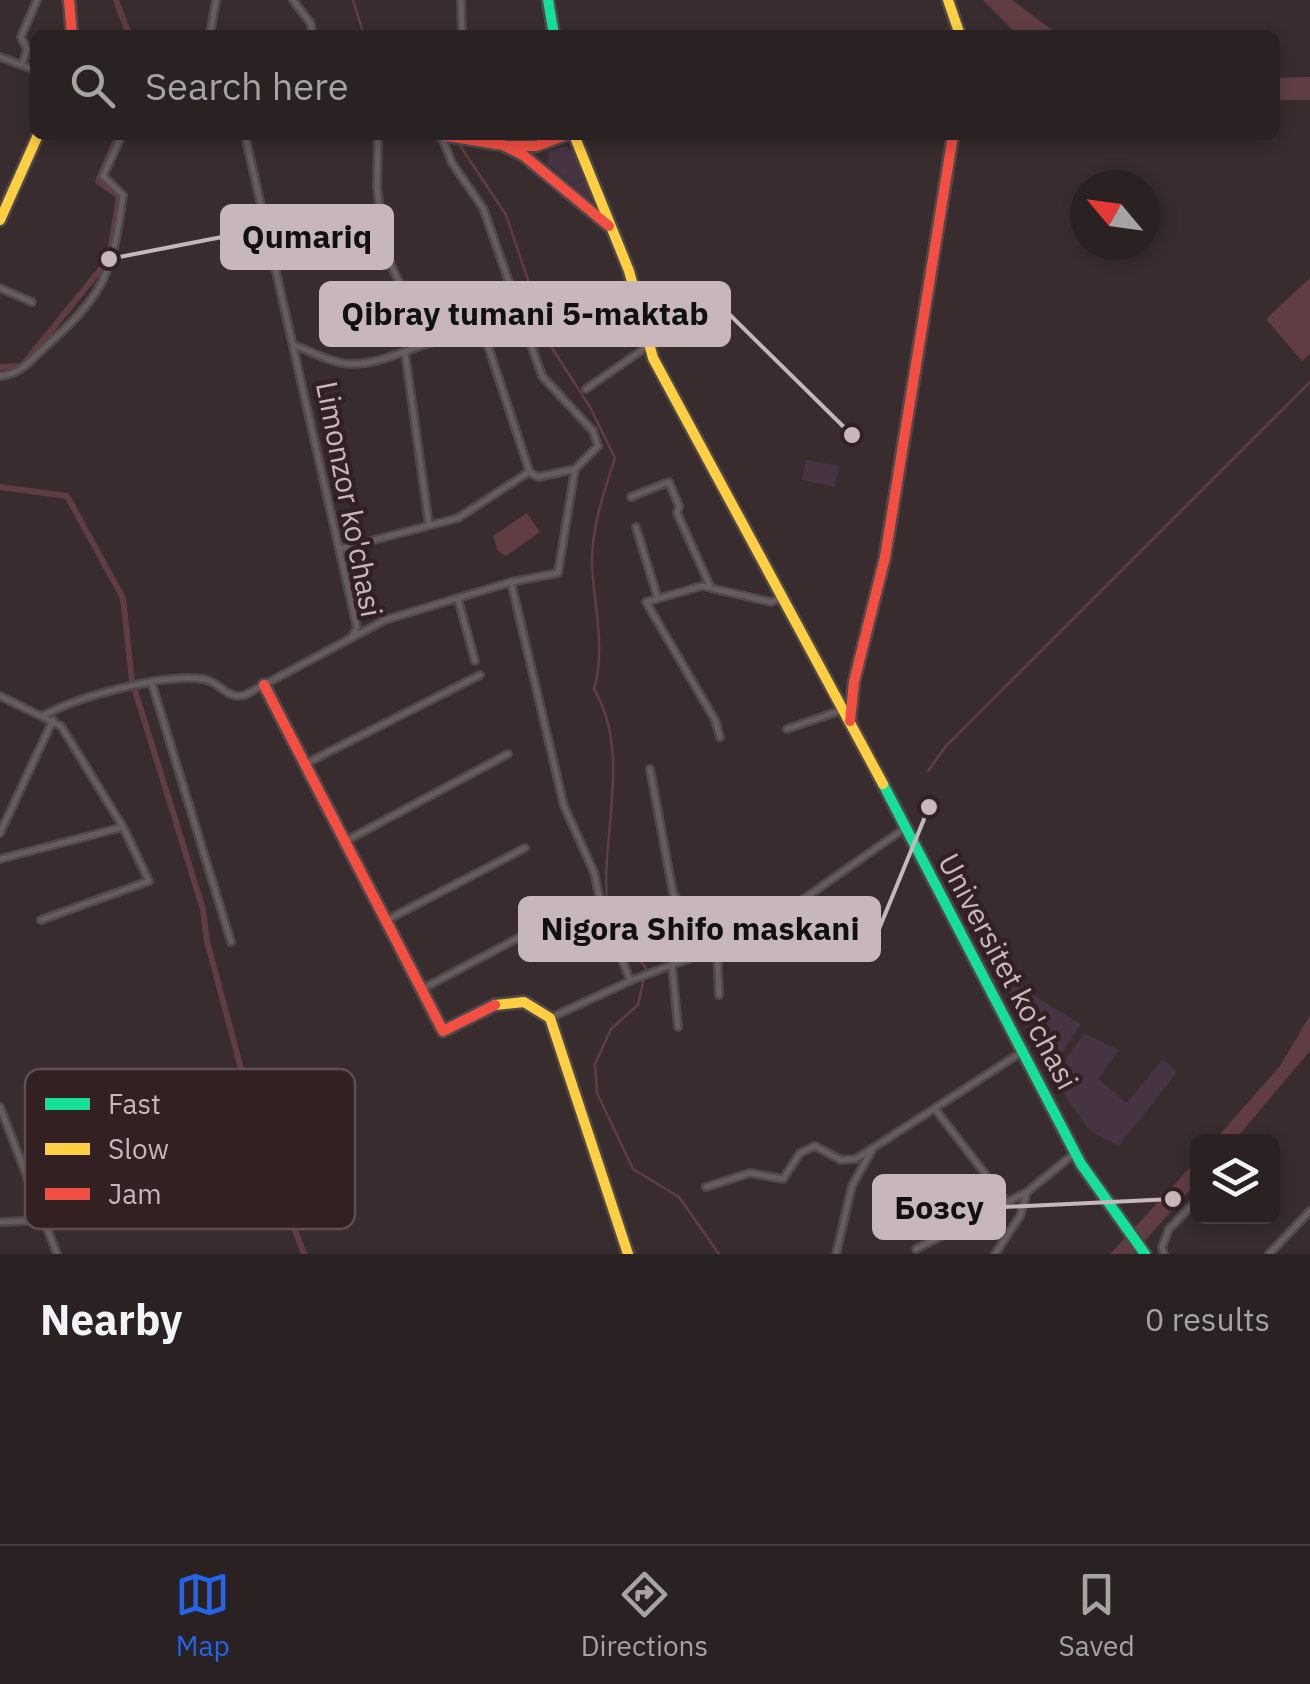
<!DOCTYPE html>
<html lang="en">
<head>
<meta charset="utf-8">
<style>
	:root { --surface:#2a2122; --page:#362e2f; --text:#f1f3f6; --muted:#a5a3a5; --line:#463e40; --accent:#2563eb }
	body { margin:0; font-family:"IBM Plex Sans",sans-serif; background:var(--page); color:var(--text) }
	.controls { position:absolute; right:30px; bottom:30px; display:grid; overflow:hidden; border-radius:15px; box-shadow:0 5px 15px #0003 }
	.controls button { width:90px; height:90px; display:grid; place-items:center; padding:0; border:0; border-bottom:2px solid var(--line); background:var(--surface); color:var(--text); font:50px sans-serif }
	.compass { position:absolute; left:1070px; top:170px; width:90px; height:90px; border-radius:50%; background:var(--surface); box-shadow:0 5px 15px #0003; rotate:299deg }
	.list { margin:0; padding:0; list-style:none }
	h2 { display:flex; justify-content:space-between; align-items:center; height:130px; margin:0; padding:0 40px; font-size:42px }
	h2 small { font-size:32px; font-weight:400; color:var(--muted) }
	.icon { flex:none; width:55px; height:55px; fill:none; stroke:currentColor; stroke-width:2; stroke-linecap:round; stroke-linejoin:round }
	.map { position:relative; flex:none; width:1310px; height:1254px; overflow:hidden }
	.search { position:absolute; background:var(--surface); box-shadow:0 5px 15px #0003; left:30px; right:30px; top:30px; height:110px; display:flex; align-items:center; gap:25px; box-sizing:border-box; padding:0 35px; border-radius:15px; color:var(--muted); font-size:38px }
	.sheet { height:290px; background:var(--surface) }
	nav { display:flex; justify-content:space-around; align-items:center; box-sizing:border-box; height:140px; border-top:2px solid var(--line); background:var(--surface); font-size:28px; color:var(--muted) }
	nav a { display:grid; justify-items:center; gap:5px }
	nav .on { color:var(--accent) }
	.map>svg:first-child { display:block }
	.green { fill:#473442 }
	.water { fill:#603d43 }
	.lines { fill:none; stroke-linecap:round; stroke-linejoin:round }
	.stream { stroke:#603d43; stroke-width:2.5 }
	.canal { stroke:#603d43; stroke-width:6 }
	.street-casing { stroke:#51484a; stroke-width:10 }
	.fast-casing { stroke:#51484a; stroke-width:15 }
	.slow-casing { stroke:#51484a; stroke-width:15 }
	.jam-casing { stroke:#51484a; stroke-width:15 }
	.street { stroke:#665c5e; stroke-width:5 }
	.fast { stroke:#16e098; stroke-width:10 }
	.slow { stroke:#ffcf43; stroke-width:10 }
	.jam { stroke:#f24e42; stroke-width:10 }
	.labels { text-anchor:middle; dominant-baseline:central; stroke-width:9; stroke-linejoin:round; paint-order:stroke }
	.street-label { font-size:30px; fill:#c8b7ba; stroke:#322023 }
	.key { fill:#322023; stroke:#5f4d50; stroke-width:2.5 }
	.key-label { font-size:28px; fill:#c8b7ba }
	.leader { fill:none; stroke:#c8b7ba; stroke-width:4 }
	.callout-dot { fill:#c8b7ba; stroke:#322023; stroke-width:4 }
	.callout { fill:#c8b7ba; stroke:#c8b7ba; stroke-width:4 }
	.callout-label { font-size:32px; text-anchor:middle; font-weight:bold; fill:#111 }
</style>
</head>
<body>
<div class="map">
<svg width="1310" height="1254" viewBox="0 0 1310 1254">
	<rect width="100%" height="100%" fill="#382c2e"/>
	<!-- green -->
	<g class="green">
		<polygon points="564,146 573,151 593,203 547,163 549,151"/>
		<polygon points="806,460 839,466 835,487 802,480"/>
		<polygon points="1017,978 1033,995 1081,1024 1050,1070 1005,986"/>
		<polygon points="1084,1034 1119,1050 1098,1079 1127,1103 1163,1059 1177,1072 1119,1146 1090,1131 1052,1078"/>
	</g>
	<!-- water -->
	<g class="water">
		<polygon points="983,0 1012,0 1059,35 1018,35"/>
		<polygon points="1310,77 1310,100 1275,100 1275,78"/>
		<polygon points="1310,278 1310,354 1302,361 1266,319"/>
		<polygon points="527,513 540,532 506,556 498,551 493,536"/>
		<polygon points="1310,1015 1310,1051 1234,1141 1214,1141 1280,1066"/>
		<polygon points="1197,1160 1197,1182 1133,1254 1110,1254"/>
	</g>
	<g class="lines">
		<!-- stream -->
		<g class="stream">
			<polyline points="353,0 364,35"/>
			<path d="M457 141 506 215 550 345 590 407 615 458C604 492 591 529 592 565 594 608 606 647 594 689 632 754 601 832 607 902 608 923 634 951 646 969L638 1005 611 1029 595 1064 597 1093 633 1169 679 1197 719 1254"/>
			<polyline points="928,771 946,746 1310,382"/>
		</g>
		<!-- canal -->
		<g class="canal">
			<polyline points="116,0 129,35"/>
			<polyline points="0,367 22,366 109,259 119,196 98,181 118,135"/>
			<polyline points="0,487 67,496 123,598 132,681 203,909 207,941 257,1129 304,1254"/>
		</g>
		<defs>
			<g id="street">
				<polyline points="293,0 311,24 312,35"/>
				<polyline points="461,0 462,35"/>
				<polyline points="210,35 216,0"/>
				<polyline points="0,57 35,70"/>
				<polyline points="22,65 27,49 21,37 37,0"/>
				<polyline points="245,135 357,628 351,638"/>
				<polyline points="378,135 377,187 385,253 429,343"/>
				<polyline points="441,135 452,163 483,208 542,376 593,431 598,446 575,469 538,477 529,472"/>
				<polyline points="0,288 32,302"/>
				<path d="M293 345C311 351 333 364 352 364 398 364 441 324 487 343L529 470"/>
				<polyline points="405,352 429,525"/>
				<path d="M0 376C21 374 30 361 44 348 105 294 112 275 123 195L103 176 122 135"/>
				<polyline points="586,389 648,346"/>
				<polyline points="631,497 669,482 679,506 677,513 710,586"/>
				<polyline points="636,527 657,596"/>
				<polyline points="340,549 458,518 529,472"/>
				<polyline points="511,582 564,806 594,872 601,905 630,980"/>
				<polyline points="458,599 475,661"/>
				<polyline points="152,684 231,942"/>
				<polyline points="0,696 61,726 123,827 149,881 41,920"/>
				<path d="M43 716C76 697 165 673 203 679 220 681 226 700 245 695L385 620 511 582 558 573 575 469"/>
				<polyline points="787,729 842,710"/>
				<polyline points="720,737 715,720 646,602 702,586 771,602 780,598"/>
				<polyline points="305,764 480,675"/>
				<polyline points="650,769 673,893 709,951"/>
				<polyline points="0,833 53,720"/>
				<polyline points="344,842 508,754"/>
				<polyline points="0,859 123,827"/>
				<polyline points="385,921 525,848"/>
				<polyline points="717,948 719,995"/>
				<polyline points="672,965 678,1027"/>
				<polyline points="422,989 522,936"/>
				<polyline points="550,1018 632,980 752,935 905,828"/>
				<polyline points="0,1107 57,1254"/>
				<polyline points="935,1109 1006,1201"/>
				<polyline points="706,1187 750,1173 783,1179 800,1153 815,1146 841,1160 856,1159 1025,1050"/>
				<polyline points="0,1222 43,1220"/>
				<polyline points="916,1249 1027,1192"/>
				<polyline points="836,1254 852,1186 872,1150"/>
				<polyline points="995,1254 1020,1216 1027,1192 1075,1153"/>
				<polyline points="1164,1254 1162,1247 1169,1229 1198,1199"/>
				<polyline points="1269,1254 1310,1211"/>
			</g>
			<g id="fast">
				<polyline points="548,0 554,35"/>
				<polyline points="883,784 1081,1164 1145,1254"/>
			</g>
			<g id="slow">
				<polyline points="948,0 960,35"/>
				<polyline points="574,135 629,271 653,358 883,784"/>
				<polyline points="0,220 38,135"/>
				<polyline points="495,1005 524,1002 550,1018 628,1254"/>
			</g>
			<g id="jam">
				<polyline points="69,0 72,35"/>
				<polyline points="441,135 503,145 523,155 609,226"/>
				<polyline points="508,146 536,146 566,135"/>
				<polyline points="264,685 443,1031 495,1005"/>
				<polyline points="850,721 854,682 885,557 953,135"/>
			</g>
		</defs>
		<!-- street casing -->
		<use href="#street" class="street-casing"/>
		<!-- fast casing -->
		<use href="#fast" class="fast-casing"/>
		<!-- slow casing -->
		<use href="#slow" class="slow-casing"/>
		<!-- jam casing -->
		<use href="#jam" class="jam-casing"/>
		<!-- street -->
		<use href="#street" class="street"/>
		<!-- fast -->
		<use href="#fast" class="fast"/>
		<!-- slow -->
		<use href="#slow" class="slow"/>
		<!-- jam -->
		<use href="#jam" class="jam"/>
	</g>
	<g class="labels">
		<!-- street labels -->
		<g class="street-label">
			<text transform="translate(350 499) rotate(79)">Limonzor ko'chasi</text>
			<text transform="translate(1009 971) rotate(62)">Universitet ko'chasi</text>
		</g>
	</g>
	<!-- legend -->
	<rect x="25" y="1069" width="330" height="160" rx="15" class="key"/>
	<rect x="45" y="1098" width="45" height="12" fill="#16e098"/>
	<rect x="45" y="1143" width="45" height="12" fill="#ffcf43"/>
	<rect x="45" y="1188" width="45" height="12" fill="#f24e42"/>
	<g class="key-label">
		<text x="108" y="1114">Fast</text>
		<text x="108" y="1159">Slow</text>
		<text x="108" y="1204">Jam</text>
	</g>
	<!-- callouts -->
	<path class="leader" d="M109 259L222 237M852 435L729 314M929 807L879 929M1173 1199L1004 1207"/>
	<g class="callout-dot">
		<circle cx="109" cy="259" r="10"/>
		<circle cx="852" cy="435" r="10"/>
		<circle cx="929" cy="807" r="10"/>
		<circle cx="1173" cy="1199" r="10"/>
	</g>
	<g class="callout">
		<rect x="222" y="206" width="170" height="62" rx="10"/>
		<rect x="321" y="283" width="408" height="62" rx="10"/>
		<rect x="520" y="898" width="359" height="62" rx="10"/>
		<rect x="874" y="1176" width="130" height="62" rx="10"/>
	</g>
	<g class="callout-label">
		<text x="307" y="248">Qumariq</text>
		<text x="525" y="325">Qibray tumani 5-maktab</text>
		<text x="700" y="940">Nigora Shifo maskani</text>
		<text x="939" y="1219">Бозсу</text>
	</g>
</svg>
<div class="controls">
<button><svg class="icon" aria-label="layers" viewBox="0 0 24 24"><path d="M12 4l9 5-9 5-9-5zM3 14l9 5 9-5"/></svg></button>
</div>
<svg class="compass" viewBox="-18 -18 36 36"><path d="M0-13l5 13h-10z" fill="#e53935"/><path d="M0 13l5-13h-10z" fill="#a5a3a5"/></svg>
<div class="search"><svg class="icon" aria-label="search" viewBox="0 0 24 24"><circle cx="10" cy="10" r="6"/><path d="M15 15l6 6"/></svg>Search here</div>
</div>
<section class="sheet">
<h2>Nearby<small>0 results</small></h2>
<ul class="list">
</ul>
</section>
<nav>
<a class="on"><svg class="icon" aria-label="map" viewBox="0 0 24 24"><path d="M3 6l6-2 6 2 6-2v14l-6 2-6-2-6 2zM9 4v14M15 6v14"/></svg>Map</a>
<a><svg class="icon" aria-label="directions" viewBox="0 0 24 24"><path d="M12 3l9 9-9 9-9-9zM9 14v-3h6M13 9l2 2-2 2"/></svg>Directions</a>
<a><svg class="icon" aria-label="saved" viewBox="0 0 24 24"><path d="M7 4h10v16l-5-4-5 4z"/></svg>Saved</a>
</nav>
</body>
</html>
